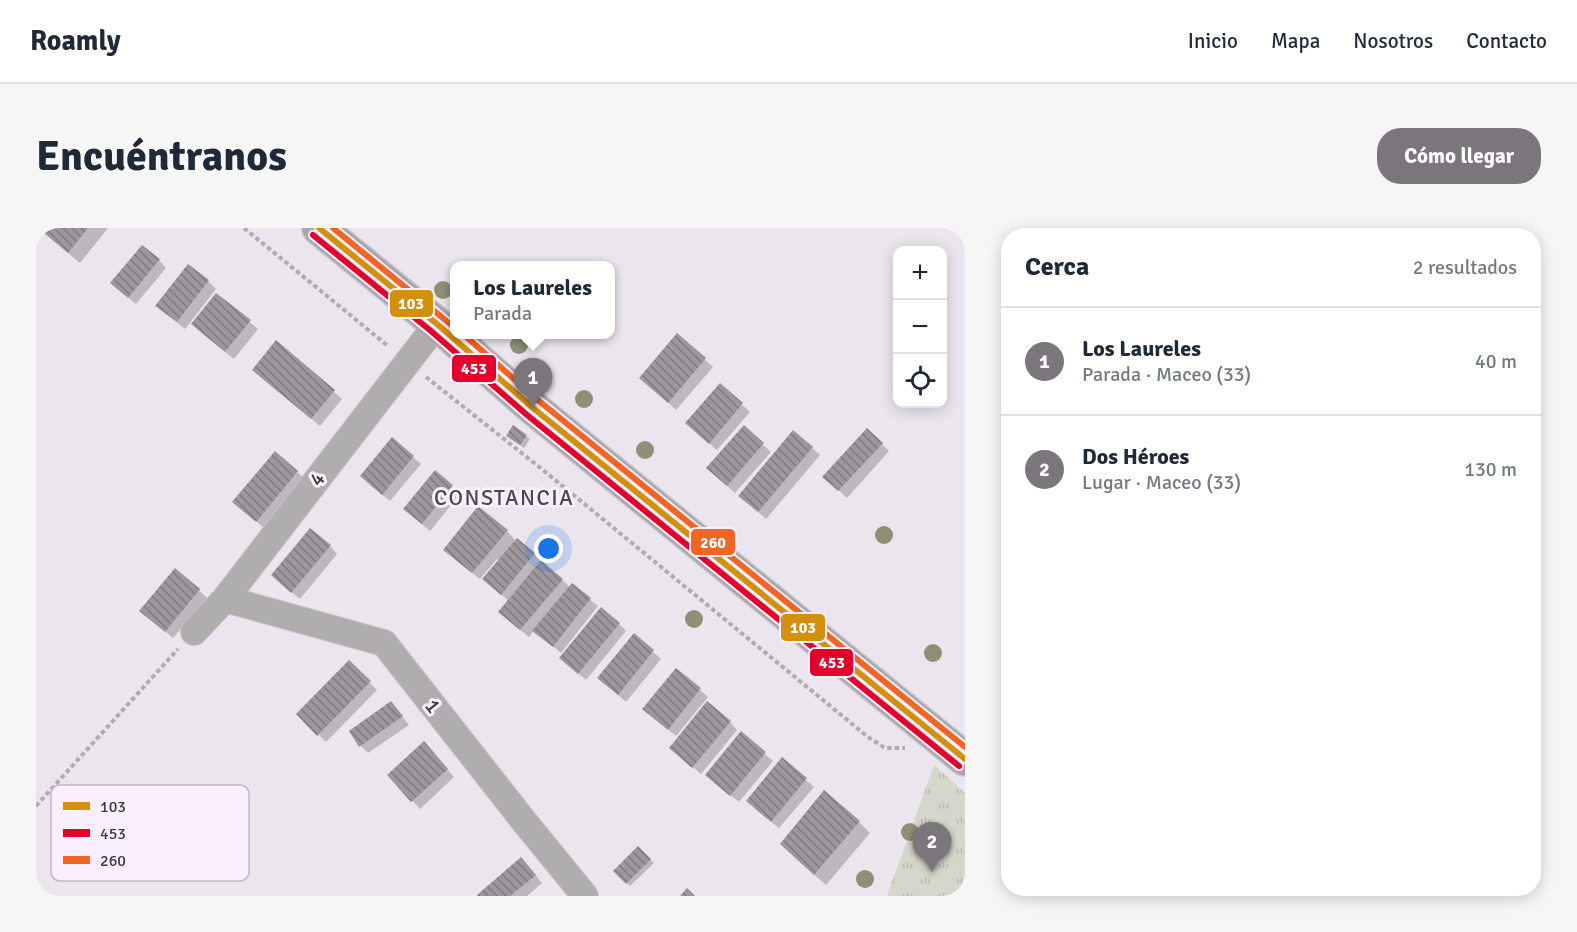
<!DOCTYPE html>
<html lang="es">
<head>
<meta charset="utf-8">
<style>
	:root { --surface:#fff; --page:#f6f6f7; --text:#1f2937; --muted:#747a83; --line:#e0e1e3; --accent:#7a767c }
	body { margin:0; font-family:Signika,sans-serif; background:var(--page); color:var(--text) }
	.controls { position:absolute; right:18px; top:18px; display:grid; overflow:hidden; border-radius:12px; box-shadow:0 3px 15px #0003 }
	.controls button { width:54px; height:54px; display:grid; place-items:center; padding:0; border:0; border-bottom:2px solid var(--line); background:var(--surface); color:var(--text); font:30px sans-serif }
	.you { position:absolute; left:513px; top:321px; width:21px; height:21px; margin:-15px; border:4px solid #fff; border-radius:50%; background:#1a73e8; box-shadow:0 0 0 9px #1a73e833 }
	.badge { display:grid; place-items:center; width:39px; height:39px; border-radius:50%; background:var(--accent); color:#fff; font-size:20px; font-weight:700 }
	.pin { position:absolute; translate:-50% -50px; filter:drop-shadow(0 2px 3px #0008) }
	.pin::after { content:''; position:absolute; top:32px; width:21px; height:18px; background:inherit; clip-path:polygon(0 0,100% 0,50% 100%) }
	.popup { position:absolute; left:414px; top:33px; width:165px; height:78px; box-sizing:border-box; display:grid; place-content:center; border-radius:12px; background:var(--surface); filter:drop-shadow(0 2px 4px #0005); font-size:20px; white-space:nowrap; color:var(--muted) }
	.popup b { font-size:22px; color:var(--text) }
	.popup::after { content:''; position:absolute; left:50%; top:100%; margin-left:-12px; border:12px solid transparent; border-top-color:var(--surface) }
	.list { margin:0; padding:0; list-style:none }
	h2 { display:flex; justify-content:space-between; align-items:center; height:78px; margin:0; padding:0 24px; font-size:26px }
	h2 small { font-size:20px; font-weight:400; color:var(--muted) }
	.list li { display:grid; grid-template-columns:39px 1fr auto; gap:18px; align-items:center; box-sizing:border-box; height:108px; padding:0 24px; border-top:2px solid var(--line) }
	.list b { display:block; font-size:22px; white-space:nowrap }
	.list p { margin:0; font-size:20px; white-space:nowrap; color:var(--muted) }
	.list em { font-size:20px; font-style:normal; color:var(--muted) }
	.icon { flex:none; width:33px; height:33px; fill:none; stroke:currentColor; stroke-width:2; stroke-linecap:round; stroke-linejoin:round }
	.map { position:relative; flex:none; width:929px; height:668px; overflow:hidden; border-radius:24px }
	header { display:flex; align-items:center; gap:36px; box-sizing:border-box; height:84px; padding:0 30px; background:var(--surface); border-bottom:2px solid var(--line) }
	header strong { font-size:28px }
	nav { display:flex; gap:33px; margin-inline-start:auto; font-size:21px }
	.intro { display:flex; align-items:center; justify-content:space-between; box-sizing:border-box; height:144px; padding:0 36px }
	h1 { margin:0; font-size:42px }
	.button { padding:15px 27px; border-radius:24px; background:var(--accent); color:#fff; font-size:21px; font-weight:700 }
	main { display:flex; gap:36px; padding:0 36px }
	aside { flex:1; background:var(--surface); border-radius:24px; box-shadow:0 3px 15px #0003 }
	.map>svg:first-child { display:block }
	.grass { fill:url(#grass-tufts) }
	.shadow { fill:#0003 }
	.building { fill:url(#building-back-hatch) }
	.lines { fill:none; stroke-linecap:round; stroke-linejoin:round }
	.minor-casing { stroke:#c7c4ca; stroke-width:28 }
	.primary-casing { stroke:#c7c4ca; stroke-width:36 }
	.path { stroke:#afacae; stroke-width:4; stroke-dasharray:4.5 3; stroke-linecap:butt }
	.minor { stroke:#b0adae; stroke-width:26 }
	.primary { stroke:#a9a5a8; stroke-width:33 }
	.bus-1-casing { stroke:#f9effe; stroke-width:10 }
	.bus-2-casing { stroke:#f9effe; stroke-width:10 }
	.bus-3-casing { stroke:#f9effe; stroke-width:10 }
	.bus-1 { stroke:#d2900d; stroke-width:6 }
	.bus-2 { stroke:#e4002b; stroke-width:6 }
	.bus-3 { stroke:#f26522; stroke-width:6 }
	.tree { fill:#8d9074 }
	.labels { text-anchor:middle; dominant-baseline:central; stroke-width:6; stroke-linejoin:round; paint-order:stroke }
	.street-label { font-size:21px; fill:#3d3a3f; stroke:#f9effe }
	.neighbourhood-label { font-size:22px; letter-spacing:1.5px; fill:#4e4651; stroke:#f9effe }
	.key { fill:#f9effe; stroke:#c1b9c5; stroke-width:1.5 }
	.key-label { font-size:16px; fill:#3d3a3f }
	.line-badge { stroke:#f9effe; stroke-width:2 }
	.badge-label { font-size:16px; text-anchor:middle; font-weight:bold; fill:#fff }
</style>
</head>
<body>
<header>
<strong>Roamly</strong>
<nav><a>Inicio</a><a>Mapa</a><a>Nosotros</a><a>Contacto</a></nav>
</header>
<div class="intro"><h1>Encuéntranos</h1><a class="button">Cómo llegar</a></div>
<main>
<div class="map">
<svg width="929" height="668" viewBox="0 0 929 668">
	<defs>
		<pattern id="grass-tufts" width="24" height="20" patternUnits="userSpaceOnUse" patternTransform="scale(1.5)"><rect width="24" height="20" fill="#d5d7cb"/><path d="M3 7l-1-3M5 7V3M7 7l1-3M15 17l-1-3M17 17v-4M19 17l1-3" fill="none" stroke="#b8b9af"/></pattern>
		<pattern id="building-back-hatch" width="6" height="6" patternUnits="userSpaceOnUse" patternTransform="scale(1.5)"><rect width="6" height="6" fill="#9d969d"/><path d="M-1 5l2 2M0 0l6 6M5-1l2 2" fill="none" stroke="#817b81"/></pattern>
	</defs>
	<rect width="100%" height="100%" fill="#ebe6ee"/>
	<!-- grass -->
	<polygon class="grass" points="898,537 929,565 929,668 851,668"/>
	<!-- shadow -->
	<g class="shadow">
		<polygon points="3,0 72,0 44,35"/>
		<polygon points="123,32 130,40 100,76 84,63"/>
		<polygon points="172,53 180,61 149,101 121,78"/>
		<polygon points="181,67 222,101 198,131 165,104"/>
		<polygon points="642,107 677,139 640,182 613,157"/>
		<polygon points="240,114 306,171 284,198 225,149"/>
		<polygon points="684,157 714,184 681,222 659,203"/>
		<polygon points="478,199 494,211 488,220 475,211"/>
		<polygon points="708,199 735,224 699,265 679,247"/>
		<polygon points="831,202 853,223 811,270 796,256"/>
		<polygon points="776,220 784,227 730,291 712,275"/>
		<polygon points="377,229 385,236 354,273 333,256"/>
		<polygon points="261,244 269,251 228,300 206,281"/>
		<polygon points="399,244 424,266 394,303 376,288"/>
		<polygon points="471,303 480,313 498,326 534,359 536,357 562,378 525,425 498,402 493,409 472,392 473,373 456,359 464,333 461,331 444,351 416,329"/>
		<polygon points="294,318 301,326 264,371 244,355"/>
		<polygon points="163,362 171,370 137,410 113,390"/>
		<polygon points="583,396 590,403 550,452 533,437"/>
		<polygon points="598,407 625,431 590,474 563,450"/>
		<polygon points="313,434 341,462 290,514 262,486"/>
		<polygon points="641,442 672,469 640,508 616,488"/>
		<polygon points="355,475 373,497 332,525 325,518"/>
		<polygon points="694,494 701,502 665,546 643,527"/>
		<polygon points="705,505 737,533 703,574 678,555"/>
		<polygon points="396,523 418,549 384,581 353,547"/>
		<polygon points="746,531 778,559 743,600 719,581"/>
		<polygon points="823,594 834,605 790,657 757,628"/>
		<polygon points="602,620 618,635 594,658 579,643"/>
		<polygon points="493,639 506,655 491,668 444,668 443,667"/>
	</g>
	<!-- building -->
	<g class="building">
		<polygon points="2,0 52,0 32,25"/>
		<polygon points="106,17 124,31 92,70 74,55"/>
		<polygon points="152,36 173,52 141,94 119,78"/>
		<polygon points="180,65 215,92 189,124 155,96"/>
		<polygon points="641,105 670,130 632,175 603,150"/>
		<polygon points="240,112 299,162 275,191 216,142"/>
		<polygon points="684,155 707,175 673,216 649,195"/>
		<polygon points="477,197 491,207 484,217 470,208"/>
		<polygon points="708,197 728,215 691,258 670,240"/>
		<polygon points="831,200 847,215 802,263 786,249"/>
		<polygon points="757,202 777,219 722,284 702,268"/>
		<polygon points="356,209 378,228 346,267 324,248"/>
		<polygon points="239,223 262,243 220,294 196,274"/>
		<polygon points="399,242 417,257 386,296 367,281"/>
		<polygon points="442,278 472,302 436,345 407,322"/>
		<polygon points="274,300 295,317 255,365 235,347"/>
		<polygon points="481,310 499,325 465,367 446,351"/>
		<polygon points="505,332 527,351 484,402 462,384"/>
		<polygon points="139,340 164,361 129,404 103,383"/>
		<polygon points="536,355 555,370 517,419 496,403"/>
		<polygon points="565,379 584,395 542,446 523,430"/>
		<polygon points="598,405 618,422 582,467 561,450"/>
		<polygon points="313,432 335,453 281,508 260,486"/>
		<polygon points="640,440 665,460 632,502 606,481"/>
		<polygon points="355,473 367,488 323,519 313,503"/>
		<polygon points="671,473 695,493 656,540 633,520"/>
		<polygon points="705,503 730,524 694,568 669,547"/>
		<polygon points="388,513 412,541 375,574 351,547"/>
		<polygon points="746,529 771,550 735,594 710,573"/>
		<polygon points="788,562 824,593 778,647 744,616"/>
		<polygon points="602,618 615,631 590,656 577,643"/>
		<polygon points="485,629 500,647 474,668 442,668 441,667"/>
		<polygon points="651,660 659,668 644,668"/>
	</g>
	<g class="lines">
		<defs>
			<g id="minor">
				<polyline points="189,371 348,415 487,592 549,668"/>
				<polyline points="158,404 189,371 401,96"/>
			</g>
			<polyline id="primary" points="283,0 401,96 497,180 929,531"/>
		</defs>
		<!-- minor casing -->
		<use href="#minor" class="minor-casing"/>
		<!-- primary casing -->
		<use href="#primary" class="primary-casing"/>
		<!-- path -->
		<g class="path">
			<polyline points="208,0 352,118"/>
			<polyline points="390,149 507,242 832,509 849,520 869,520"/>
			<polyline points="0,578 142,421"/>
		</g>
		<!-- minor -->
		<use href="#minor" class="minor"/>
		<!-- primary -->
		<use href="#primary" class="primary"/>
		<defs>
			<polyline id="bus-1" points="283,0 401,96 497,180 929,531"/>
			<polyline id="bus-2" points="277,7 395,103 491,187 923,538"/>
			<g id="bus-3">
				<polyline points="297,0 419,100"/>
				<polyline points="427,106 503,173 929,519"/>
			</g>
		</defs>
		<!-- bus-1 casing -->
		<use href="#bus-1" class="bus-1-casing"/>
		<!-- bus-2 casing -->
		<use href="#bus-2" class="bus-2-casing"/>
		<!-- bus-3 casing -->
		<use href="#bus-3" class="bus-3-casing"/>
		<!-- bus-1 -->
		<use href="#bus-1" class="bus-1"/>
		<!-- bus-2 -->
		<use href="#bus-2" class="bus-2"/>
		<!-- bus-3 -->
		<use href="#bus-3" class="bus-3"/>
	</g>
	<!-- trees -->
	<g class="tree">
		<circle cx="407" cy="62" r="9"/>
		<circle cx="483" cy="117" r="9"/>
		<circle cx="548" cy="171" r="9"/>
		<circle cx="609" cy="222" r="9"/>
		<circle cx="848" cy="307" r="9"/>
		<circle cx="658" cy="391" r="9"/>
		<circle cx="897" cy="425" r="9"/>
		<circle cx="874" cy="604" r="9"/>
		<circle cx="829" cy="651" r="9"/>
	</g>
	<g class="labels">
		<!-- street labels -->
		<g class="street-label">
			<text transform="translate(281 251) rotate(-52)">4</text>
			<text transform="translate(397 478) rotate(52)">1</text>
		</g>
		<!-- neighbourhood labels -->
		<g class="neighbourhood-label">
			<text x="468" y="269">CONSTANCIA</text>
		</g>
	</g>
	<!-- legend -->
	<rect x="15" y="557" width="198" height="96" rx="9" class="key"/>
	<rect x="27" y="574" width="27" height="8" fill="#d2900d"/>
	<rect x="27" y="601" width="27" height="8" fill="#e4002b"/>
	<rect x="27" y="628" width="27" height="8" fill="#f26522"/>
	<g class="key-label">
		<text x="64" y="584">103</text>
		<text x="64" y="611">453</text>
		<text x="64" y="638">260</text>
	</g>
	<g class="line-badge">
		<rect x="353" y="61" width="45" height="29" rx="6" fill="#d2900d"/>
		<rect x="415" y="126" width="46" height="29" rx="6" fill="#e4002b"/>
		<rect x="654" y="300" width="46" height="28" rx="6" fill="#f26522"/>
		<rect x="744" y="385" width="46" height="29" rx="6" fill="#d2900d"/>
		<rect x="773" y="420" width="45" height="29" rx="6" fill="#e4002b"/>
	</g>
	<g class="badge-label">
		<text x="375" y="81">103</text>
		<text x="438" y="146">453</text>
		<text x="677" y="320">260</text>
		<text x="767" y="405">103</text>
		<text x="796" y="440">453</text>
	</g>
</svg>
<div class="controls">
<button>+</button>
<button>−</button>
<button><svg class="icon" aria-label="locate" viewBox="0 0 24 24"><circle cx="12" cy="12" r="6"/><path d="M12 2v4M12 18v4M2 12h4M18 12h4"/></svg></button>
</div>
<div class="you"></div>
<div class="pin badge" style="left:497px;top:180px">1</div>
<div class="popup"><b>Los Laureles</b>Parada</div>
<div class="pin badge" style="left:896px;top:644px">2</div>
</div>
<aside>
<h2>Cerca<small>2 resultados</small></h2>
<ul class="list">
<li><span class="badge">1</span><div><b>Los Laureles</b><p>Parada · Maceo (33)</p></div><em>40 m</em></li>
<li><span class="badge">2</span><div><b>Dos Héroes</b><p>Lugar · Maceo (33)</p></div><em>130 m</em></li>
</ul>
</aside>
</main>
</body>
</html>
